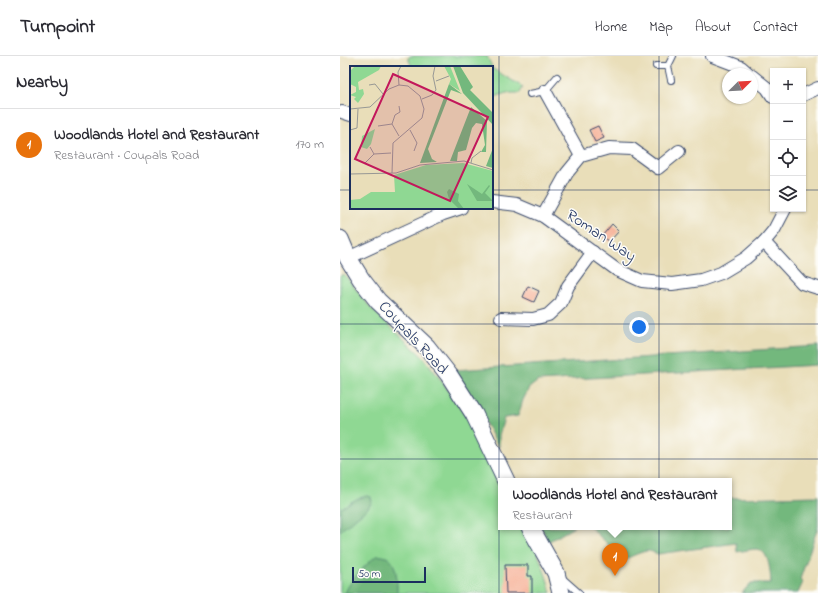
<!DOCTYPE html>
<html lang="en">
<head>
<meta charset="utf-8">
<style>
	:root { --surface:#fff; --page:#f2f2f3; --text:#2b2b33; --muted:#7c7c81; --line:#e1e1e2; --accent:#7c3aed }
	body { margin:0; font-family:"Indie Flower",sans-serif; background:var(--page); color:var(--text) }
	.controls { position:absolute; right:12px; top:12px; display:grid; overflow:hidden; border-radius:0px; box-shadow:0 1px 3px #0004 }
	.controls button { width:36px; height:36px; display:grid; place-items:center; padding:0; border:0; border-bottom:1px solid var(--line); background:var(--surface); color:var(--text); font:20px sans-serif }
	.compass { position:absolute; left:382px; top:12px; width:36px; height:36px; border-radius:50%; background:var(--surface); box-shadow:0 1px 3px #0004; rotate:66deg }
	.scale { position:absolute; left:12px; bottom:10px; width:74px; box-sizing:border-box; padding-left:4px; border:2px solid #1b2f5e; border-top:0; font-size:11px; line-height:14px; white-space:nowrap; color:#1b2f5e; -webkit-text-stroke:3px #fdfcf7; paint-order:stroke }
	.you { position:absolute; left:299px; top:271px; width:14px; height:14px; margin:-10px; border:3px solid #fff; border-radius:50%; background:#1a73e8; box-shadow:0 0 0 6px #1a73e833 }
	.badge { display:grid; place-items:center; width:26px; height:26px; border-radius:50%; background:var(--accent); color:#fff; font-size:13px; font-weight:700 }
	.pin { position:absolute; translate:-50% -33px; filter:drop-shadow(0 1px 2px #0008) }
	.pin::after { content:''; position:absolute; top:21px; width:14px; height:12px; background:inherit; clip-path:polygon(0 0,100% 0,50% 100%) }
	.popup { position:absolute; left:158px; top:422px; width:234px; height:52px; box-sizing:border-box; display:grid; place-content:center; border-radius:0px; background:var(--surface); filter:drop-shadow(0 1px 3px #0005); font-size:13px; white-space:nowrap; color:var(--muted) }
	.popup b { font-size:15px; color:var(--text) }
	.popup::after { content:''; position:absolute; left:50%; top:100%; margin-left:-8px; border:8px solid transparent; border-top-color:var(--surface) }
	.list { margin:0; padding:0; list-style:none }
	h2 { display:flex; justify-content:space-between; align-items:center; height:52px; margin:0; padding:0 16px; font-size:17px }
	h2 small { font-size:13px; font-weight:400; color:var(--muted) }
	.list li { display:grid; grid-template-columns:26px 1fr auto; gap:12px; align-items:center; box-sizing:border-box; height:72px; padding:0 16px; border-top:1px solid var(--line) }
	.list b { display:block; font-size:15px; white-space:nowrap }
	.list p { margin:0; font-size:13px; white-space:nowrap; color:var(--muted) }
	.list em { font-size:13px; font-style:normal; color:var(--muted) }
	.icon { flex:none; width:22px; height:22px; fill:none; stroke:currentColor; stroke-width:2; stroke-linecap:round; stroke-linejoin:round }
	.map { position:relative; flex:none; width:478px; height:537px; overflow:hidden }
	header { display:flex; align-items:center; gap:24px; box-sizing:border-box; height:56px; padding:0 20px; background:var(--surface); border-bottom:1px solid var(--line) }
	header strong { font-size:19px }
	nav { display:flex; gap:22px; margin-inline-start:auto; font-size:14px }
	main { display:flex }
	aside { flex:1; background:var(--surface) }
	.map>svg:first-child { display:block }
	.green { fill:#8fd893; stroke:#558478 }
	.forest { fill:#73b87d; stroke:#47746e }
	.building { fill:#f6a78b }
	.lines { fill:none; stroke-linecap:round; stroke-linejoin:round }
	.lane-casing { stroke:#3a496c; stroke-width:8 }
	.street-casing { stroke:#3a496c; stroke-width:14 }
	.secondary-casing { stroke:#3a496c; stroke-width:19 }
	.lane { stroke:#fff; stroke-width:6 }
	.street { stroke:#fff; stroke-width:12 }
	.secondary { stroke:#fff; stroke-width:17 }
	.grid { fill:none; stroke:#1b2f5e; stroke-width:1; stroke-opacity:0.55 }
	.labels { text-anchor:middle; dominant-baseline:central; stroke-width:3; stroke-linejoin:round; paint-order:stroke }
	.street-label { font-size:16px; fill:#1b2f5e; stroke:#fdfcf7 }
	.inset-road { fill:none; stroke:#979895; stroke-width:1 }
	.view { fill:#c2185b; fill-opacity:0.15; stroke:#c2185b; stroke-width:2 }
	.inset-edge { fill:none; stroke:#1b2f5e; stroke-width:2 }
</style>
</head>
<body>
<header>
<strong>Turnpoint</strong>
<nav><a>Home</a><a>Map</a><a>About</a><a>Contact</a></nav>
</header>
<main>
<aside>
<h2>Nearby<small></small></h2>
<ul class="list">
<li><span class="badge" style="background:#e8710a">1</span><div><b>Woodlands Hotel and Restaurant</b><p>Restaurant · Coupals Road</p></div><em>170 m</em></li>
</ul>
</aside>
<div class="map">
<svg width="478" height="537" viewBox="0 0 478 537">
	<rect width="100%" height="100%" fill="#fdfcf7"/>
	<filter id="ink" filterUnits="userSpaceOnUse"><feTurbulence type="fractalNoise" baseFrequency=".025" numOctaves="2"/><feDisplacementMap in="SourceGraphic" scale="8" xChannelSelector="R" yChannelSelector="G"/><feConvolveMatrix kernelMatrix="1 2 1 2 8 2 1 2 1" color-interpolation-filters="sRGB"/></filter>
	<filter id="wash" filterUnits="userSpaceOnUse"><feTurbulence type="fractalNoise" baseFrequency=".012" numOctaves="4" result="noise"/><feDisplacementMap in="SourceGraphic" scale="16" xChannelSelector="R" yChannelSelector="G"/><feGaussianBlur stdDeviation="0.9" result="paint"/><feColorMatrix in="noise" values="0 0 0 0 0 0 0 0 0 0 0 0 0 0 0 0 0 1.4 0 .05"/><feComposite in="paint" operator="in"/></filter>
	<g filter="url(#wash)">
		<rect width="100%" height="100%" fill="#e9deb9"/>
		<!-- green -->
		<g class="green">
			<polygon points="70,0 147,0 153,13 183,31 180,37 166,37 152,42 152,11 72,11 68,2"/>
			<path d="M4 218 30 251 85 303 118 347 136 376 161 425V471H185C196 492 205 514 211 537H0V220Z"/>
		</g>
		<!-- forest -->
		<g class="forest">
			<polygon points="478,290 478,309 198,325 189,332 183,344 178,360 164,362 159,379 159,391 115,314"/>
			<path d="M27 440 31 441 32 446 28 452 0 475V453C9 447 17 442 27 440Z"/>
			<path d="M478 440V471L460 523 463 526 458 537H402L411 527H431C430 517 430 495 417 493 412 493 403 495 397 496L396 487 318 498C315 497 311 495 308 495 300 495 286 504 276 506L270 490 250 471H389V442Z"/>
			<polygon points="201,471 234,471 206,487 206,482"/>
			<path d="M36 500C58 497 57 522 57 537H5C12 521 23 512 36 500Z"/>
		</g>
		<g id="blocks">
			<!-- building -->
			<g class="building">
				<polygon points="258,70 264,82 255,86 249,74"/>
				<polygon points="272,168 279,175 269,186 262,180"/>
				<polygon points="188,230 199,235 194,246 183,241"/>
				<polygon points="165,509 188,509 188,520 192,520 192,537 166,537"/>
			</g>
		</g>
	</g>
	<g filter="url(#ink)">
		<use href="#blocks" fill-opacity="0" stroke="#3a496c" stroke-width="1"/>
		<g class="lines">
			<defs>
				<g id="lane">
					<polyline points="316,10 328,10 331,24"/>
					<polyline points="328,10 333,0"/>
					<polyline points="190,38 205,35 217,21"/>
					<polyline points="222,522 239,537"/>
				</g>
				<g id="street">
					<polyline points="372,0 401,11 409,18"/>
					<polyline points="412,20 427,32 433,41"/>
					<polyline points="205,35 241,100"/>
					<polyline points="463,39 478,32"/>
					<polyline points="2,56 11,59"/>
					<polyline points="152,146 177,149 203,160 277,214 302,225 332,228 361,224 381,217 406,202 424,186 434,174 445,153"/>
					<polyline points="203,160 227,117 241,100 269,92 292,93 318,112 339,95"/>
					<polyline points="424,186 462,227 478,232"/>
					<polyline points="8,202 103,158 121,152"/>
					<polyline points="161,262 193,263 208,259 221,247 228,230 253,196"/>
				</g>
				<g id="secondary">
					<polyline points="0,183 8,202 21,223 38,245 87,291 109,319 134,358 166,425"/>
					<polyline points="190,471 216,517 221,537"/>
				</g>
			</defs>
			<!-- lane casing -->
			<use href="#lane" class="lane-casing"/>
			<!-- street casing -->
			<use href="#street" class="street-casing"/>
			<!-- secondary casing -->
			<use href="#secondary" class="secondary-casing"/>
			<!-- lane -->
			<use href="#lane" class="lane"/>
			<!-- street -->
			<use href="#street" class="street"/>
			<!-- secondary -->
			<use href="#secondary" class="secondary"/>
		</g>
	</g>
	<!-- grid -->
	<path class="grid" d="M159 0V537M319 0V537M0 134H11M152 134H433M463 134H478M0 268H478M0 403H478"/>
	<g class="labels">
		<!-- street labels -->
		<g class="street-label">
			<text transform="translate(261 180) rotate(34)">Roman Way</text>
			<text transform="translate(73 282) rotate(47)">Coupals Road</text>
		</g>
	</g>
	<!-- overview -->
	<g transform="translate(10 10)">
		<rect width="143" height="143" fill="#e9deb9"/>
		<path d="M5 0H31L29 4 8 16 9 24 13 23 14 28 8 37 4 33 6 31 0 29 6 26V21L0 18V5ZM94 0H100L110 25 99 18 101 13ZM25 63 21 78 17 83 11 81 12 70ZM113 97 143 105V143H0V134L10 133 21 126H45L44 109 76 99Z" fill="#8fd893"/>
		<path d="M103 0H110L123 21 120 24 143 47V59L113 27ZM99 18 112 28 101 24 78 83 82 93 87 96 70 97ZM121 41 137 55 136 86H131L135 79 132 58 126 57 122 62 116 84 108 86 107 95H100ZM143 82V102L136 100ZM117 118 132 128 139 119 140 120 135 127 143 135H127ZM99 123 109 128 108 135 114 143H109L99 133 97 126Z" fill="#73b87d"/>
		<path class="inset-road" d="M86 15 99 10M19 19 25 18 33 28M49 19 48 6 51 0M72 33 82 29 86 24 83 10 85 0M49 40 50 46 45 49 42 58 49 70M0 43 20 41 39 23 49 19 58 20 70 30 74 43 72 52 43 77 42 107M28 60 42 58M0 64 7 62 8 43M60 64 67 77 64 85M20 81 24 88 41 87M15 97 24 88M121 97 122 92 131 85M0 108 46 107 70 99 114 95 143 104"/>
		<path class="view" d="M43 8 138 51 100 135 5 93Z"/>
		<rect width="143" height="143" class="inset-edge"/>
	</g>
</svg>
<div class="controls">
<button>+</button>
<button>−</button>
<button><svg class="icon" aria-label="locate" viewBox="0 0 24 24"><circle cx="12" cy="12" r="6"/><path d="M12 2v4M12 18v4M2 12h4M18 12h4"/></svg></button>
<button><svg class="icon" aria-label="layers" viewBox="0 0 24 24"><path d="M12 4l9 5-9 5-9-5zM3 14l9 5 9-5"/></svg></button>
</div>
<svg class="compass" viewBox="-18 -18 36 36"><path d="M0-13l5 13h-10z" fill="#e53935"/><path d="M0 13l5-13h-10z" fill="#7c7c81"/></svg>
<div class="scale">50 m</div>
<div class="you"></div>
<div class="pin badge" style="left:275px;top:520px;background:#e8710a">1</div>
<div class="popup"><b>Woodlands Hotel and Restaurant</b>Restaurant</div>
</div>
</main>
</body>
</html>
